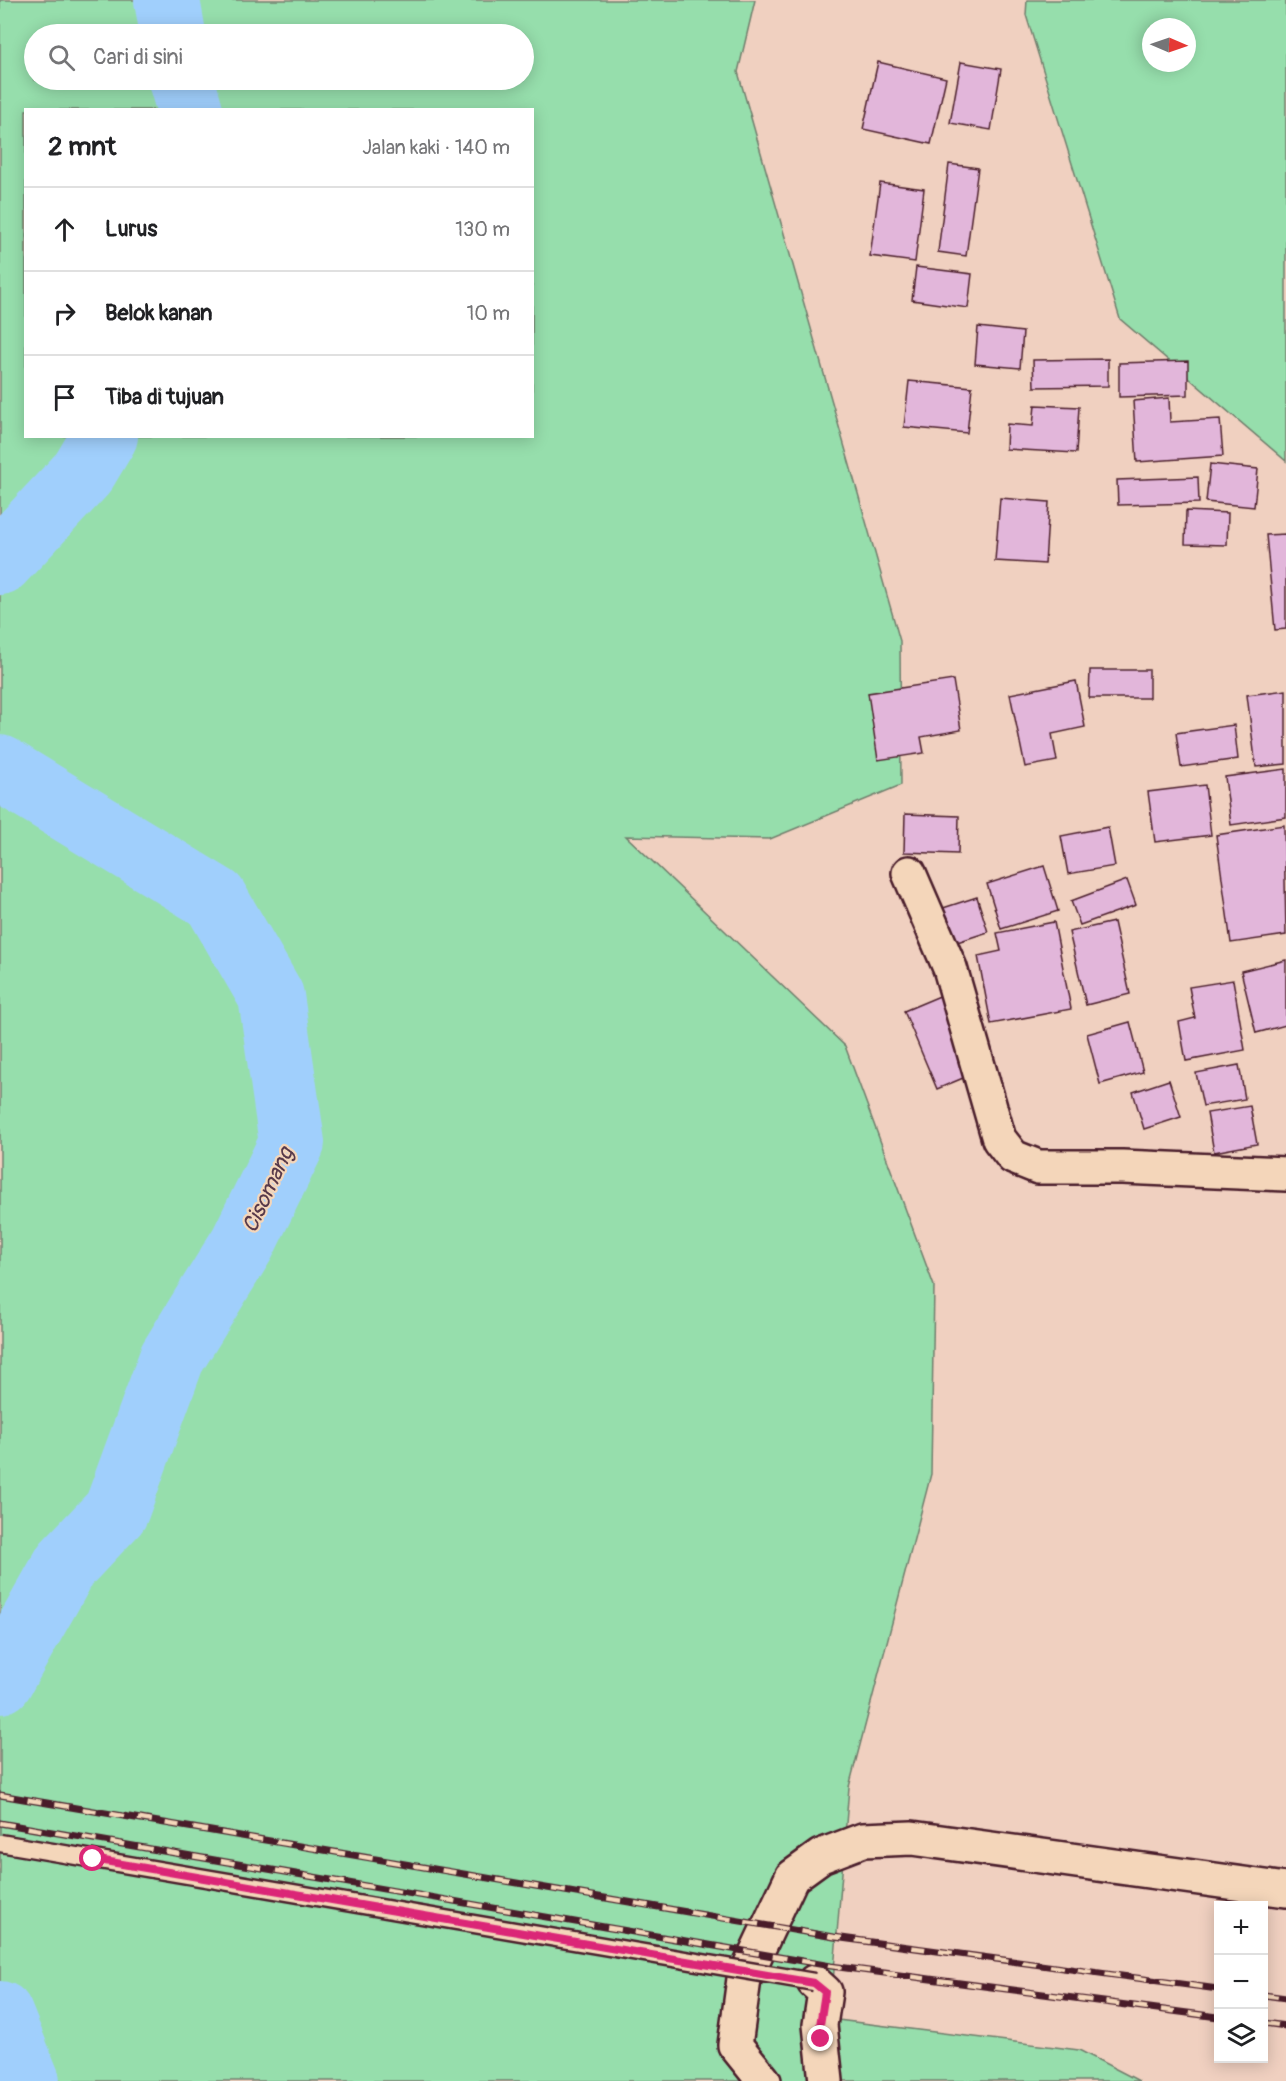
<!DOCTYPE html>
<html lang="id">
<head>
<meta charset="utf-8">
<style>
	:root { --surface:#fff; --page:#f2f2f2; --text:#202124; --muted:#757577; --line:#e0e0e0 }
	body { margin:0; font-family:Pangolin,sans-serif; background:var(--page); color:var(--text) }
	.controls { position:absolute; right:18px; bottom:18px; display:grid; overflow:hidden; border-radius:0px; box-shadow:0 3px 15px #0003 }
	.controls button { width:54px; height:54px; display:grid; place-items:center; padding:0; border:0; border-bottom:2px solid var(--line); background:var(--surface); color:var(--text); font:30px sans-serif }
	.compass { position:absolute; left:1142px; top:18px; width:54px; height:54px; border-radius:50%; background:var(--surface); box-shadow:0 3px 15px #0003; rotate:92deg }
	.stop { position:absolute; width:18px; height:18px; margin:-14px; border:4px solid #db2777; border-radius:50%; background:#fff }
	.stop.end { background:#db2777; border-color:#fff; box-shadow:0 2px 6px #0008 }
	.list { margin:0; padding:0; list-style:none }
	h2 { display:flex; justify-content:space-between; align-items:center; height:78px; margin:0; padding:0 24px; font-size:26px }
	h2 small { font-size:20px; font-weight:400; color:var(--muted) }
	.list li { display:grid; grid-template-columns:39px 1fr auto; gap:18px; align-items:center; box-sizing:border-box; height:84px; padding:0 24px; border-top:2px solid var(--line) }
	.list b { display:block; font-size:22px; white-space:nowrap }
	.list em { font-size:20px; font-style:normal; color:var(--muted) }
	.icon { flex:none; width:33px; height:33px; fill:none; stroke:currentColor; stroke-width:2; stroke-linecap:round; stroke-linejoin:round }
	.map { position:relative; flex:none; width:1286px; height:2081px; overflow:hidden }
	.search { position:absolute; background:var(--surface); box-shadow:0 3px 15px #0003; left:24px; top:24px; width:510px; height:66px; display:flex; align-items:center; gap:15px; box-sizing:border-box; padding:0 21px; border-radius:33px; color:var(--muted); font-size:22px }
	.panel { position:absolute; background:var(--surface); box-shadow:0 3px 15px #0003; left:24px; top:108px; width:510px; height:330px; border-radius:0px }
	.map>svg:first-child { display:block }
	.green { fill:#96deac; stroke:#707e6c; stroke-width:1.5; fill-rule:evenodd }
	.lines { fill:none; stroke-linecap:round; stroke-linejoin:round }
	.river { stroke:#a0cffc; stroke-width:66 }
	.building { fill:#e2b6da; stroke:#4a1f2b; stroke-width:1.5 }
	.minor-casing { stroke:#4a1f2b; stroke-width:38 }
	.minor { stroke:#f4d6ba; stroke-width:33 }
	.rail-casing { stroke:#4a1f2b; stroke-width:7 }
	.rail { stroke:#f4d6ba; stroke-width:4.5; stroke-dasharray:14; stroke-linecap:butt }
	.service-bridge-casing { stroke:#4a1f2b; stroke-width:21; stroke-linecap:butt }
	.service-bridge { stroke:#f4d6ba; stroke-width:16 }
	.route { stroke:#db2777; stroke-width:8 }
	.labels { text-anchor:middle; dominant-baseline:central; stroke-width:4.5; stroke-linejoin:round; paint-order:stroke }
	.water-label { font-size:22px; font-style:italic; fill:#57394a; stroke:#f4d6ba }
</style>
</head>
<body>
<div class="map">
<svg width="1286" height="2081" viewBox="0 0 1286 2081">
	<rect width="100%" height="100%" fill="#f0d0c0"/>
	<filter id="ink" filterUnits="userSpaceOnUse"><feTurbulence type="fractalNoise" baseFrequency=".0167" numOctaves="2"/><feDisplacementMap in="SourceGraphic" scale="12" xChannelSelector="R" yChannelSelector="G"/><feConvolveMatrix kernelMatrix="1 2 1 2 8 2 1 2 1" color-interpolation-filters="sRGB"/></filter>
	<g filter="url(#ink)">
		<!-- green -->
		<g class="green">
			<path d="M0 0H755L738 72 900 641 901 785 770 839 626 836 845 1046 934 1286 931 1474 849 1787 830 2019 1079 2050 1139 2081H0ZM34 34H524V80H34ZM26 110H532V436H26Z"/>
			<path d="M1027 0H1286V461L1120 319 1026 15ZM1151 27H1187V63H1151Z"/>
		</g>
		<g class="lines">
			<!-- river -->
			<g class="river">
				<polyline points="167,0 173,34"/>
				<polyline points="181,80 190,110"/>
				<polyline points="0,562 83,473 105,436"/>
				<polyline points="0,768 215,899 271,996 292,1143 243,1243 172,1358 116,1511 66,1564 0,1681"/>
				<polyline points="0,2014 27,2081"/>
			</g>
		</g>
		<!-- building -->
		<g class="building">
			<polygon points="878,62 946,78 931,144 863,129"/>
			<polygon points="961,62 1001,69 991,130 950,123"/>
			<polygon points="949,164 978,168 966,256 938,252"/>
			<polygon points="880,183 924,189 915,262 870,256"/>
			<polygon points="916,267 972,274 968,308 912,300"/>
			<polygon points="978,327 1023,332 1020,368 975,364"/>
			<polygon points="1108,359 1108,386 1034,387 1033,360"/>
			<polygon points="1188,361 1188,395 1119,397 1119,363"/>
			<polygon points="909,381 972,387 967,433 904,427"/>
			<polygon points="1169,398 1170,422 1220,419 1223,456 1137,462 1133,401"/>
			<polygon points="1035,405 1079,407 1076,453 1006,449 1007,424 1033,426"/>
			<polygon points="1210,464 1258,469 1254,507 1206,502"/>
			<polygon points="1198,477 1199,503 1118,505 1117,480"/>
			<polygon points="1000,498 1049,502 1045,564 995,561"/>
			<polygon points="1186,511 1228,513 1227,545 1185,544"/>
			<polygon points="1286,534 1286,629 1275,630 1266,535"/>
			<polygon points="1090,670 1149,670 1149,698 1089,698"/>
			<polygon points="953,680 961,730 921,737 924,753 878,760 868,693"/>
			<polygon points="1076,681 1085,727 1052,734 1057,761 1025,767 1010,694"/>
			<polygon points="1286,690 1286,764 1256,767 1247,695"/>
			<polygon points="1234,725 1238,759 1181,767 1176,733"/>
			<polygon points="1286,769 1286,817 1231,825 1225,777"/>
			<polygon points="1205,785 1211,835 1155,842 1148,792"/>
			<polygon points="905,814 959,816 958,854 904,852"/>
			<polygon points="1284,825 1286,935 1231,943 1216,835"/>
			<polygon points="1108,827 1115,866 1068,874 1061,836"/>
			<polygon points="1044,866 1058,911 1001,929 987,884"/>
			<polygon points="1127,880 1136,905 1080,925 1071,901"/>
			<polygon points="977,897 988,932 948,945 937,910"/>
			<polygon points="1054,922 1071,1009 991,1024 978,956 1001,951 997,933"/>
			<polygon points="1114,922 1130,994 1086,1005 1069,932"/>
			<polygon points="1286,960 1286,1025 1256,1033 1241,971"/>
			<polygon points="1233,980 1245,1050 1186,1061 1179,1022 1195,1018 1189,987"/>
			<polygon points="942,995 975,1073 937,1089 904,1011"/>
			<polygon points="1130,1022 1143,1072 1100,1084 1087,1034"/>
			<polygon points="1239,1065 1245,1099 1203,1106 1196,1073"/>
			<polygon points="1169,1080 1181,1117 1144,1129 1133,1092"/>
			<polygon points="1250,1106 1257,1144 1214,1152 1207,1113"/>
		</g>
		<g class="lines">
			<defs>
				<g id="minor">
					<polyline points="909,873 950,968 999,1139 1013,1157 1038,1167 1122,1167 1286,1174"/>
					<polyline points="814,1982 825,1992 820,2025 826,2081"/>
					<polyline points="764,2081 735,2045 744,1979 792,1877 821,1856 863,1840 912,1838 1286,1890"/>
				</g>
			</defs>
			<!-- minor casing -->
			<use href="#minor" class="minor-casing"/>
			<!-- minor -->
			<use href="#minor" class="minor"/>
			<defs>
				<g id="rail">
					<polyline points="0,1795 834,1937 1218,1989"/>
					<polyline points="0,1823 831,1966 1218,2017"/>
					<polyline points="1264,1995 1286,1998"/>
					<polyline points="1264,2023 1286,2026"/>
				</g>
			</defs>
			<!-- rail casing -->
			<use href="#rail" class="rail-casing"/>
			<!-- rail -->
			<use href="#rail" class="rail"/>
			<defs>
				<polyline id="service-bridge" points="0,1843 814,1982"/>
			</defs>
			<!-- service-bridge casing -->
			<use href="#service-bridge" class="service-bridge-casing"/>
			<!-- service-bridge -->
			<use href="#service-bridge" class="service-bridge"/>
		</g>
	</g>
	<g class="lines" filter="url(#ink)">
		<!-- route -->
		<polyline class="route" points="93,1859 814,1983 825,1992 820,2025 821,2039"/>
	</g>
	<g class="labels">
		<!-- water labels -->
		<g class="water-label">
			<text transform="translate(268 1190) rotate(-65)">Cisomang</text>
		</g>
	</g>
</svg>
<div class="controls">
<button>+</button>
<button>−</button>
<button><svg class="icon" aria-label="layers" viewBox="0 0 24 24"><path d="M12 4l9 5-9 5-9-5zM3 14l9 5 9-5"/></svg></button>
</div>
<svg class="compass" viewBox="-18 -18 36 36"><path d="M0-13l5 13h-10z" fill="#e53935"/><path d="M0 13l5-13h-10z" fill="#757577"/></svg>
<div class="stop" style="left:93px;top:1859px"></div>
<div class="stop end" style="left:821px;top:2039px"></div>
<div class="search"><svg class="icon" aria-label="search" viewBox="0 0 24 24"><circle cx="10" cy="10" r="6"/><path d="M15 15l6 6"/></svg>Cari di sini</div>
<section class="panel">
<h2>2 mnt<small>Jalan kaki · 140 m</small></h2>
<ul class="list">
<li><svg class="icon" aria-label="ahead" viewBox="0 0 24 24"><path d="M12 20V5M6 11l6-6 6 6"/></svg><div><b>Lurus</b></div><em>130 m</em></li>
<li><svg class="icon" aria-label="right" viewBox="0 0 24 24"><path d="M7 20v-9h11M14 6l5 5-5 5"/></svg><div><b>Belok kanan</b></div><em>10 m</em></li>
<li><svg class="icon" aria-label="arrive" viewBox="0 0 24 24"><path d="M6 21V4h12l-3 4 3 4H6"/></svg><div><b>Tiba di tujuan</b></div></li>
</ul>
</section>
</div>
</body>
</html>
